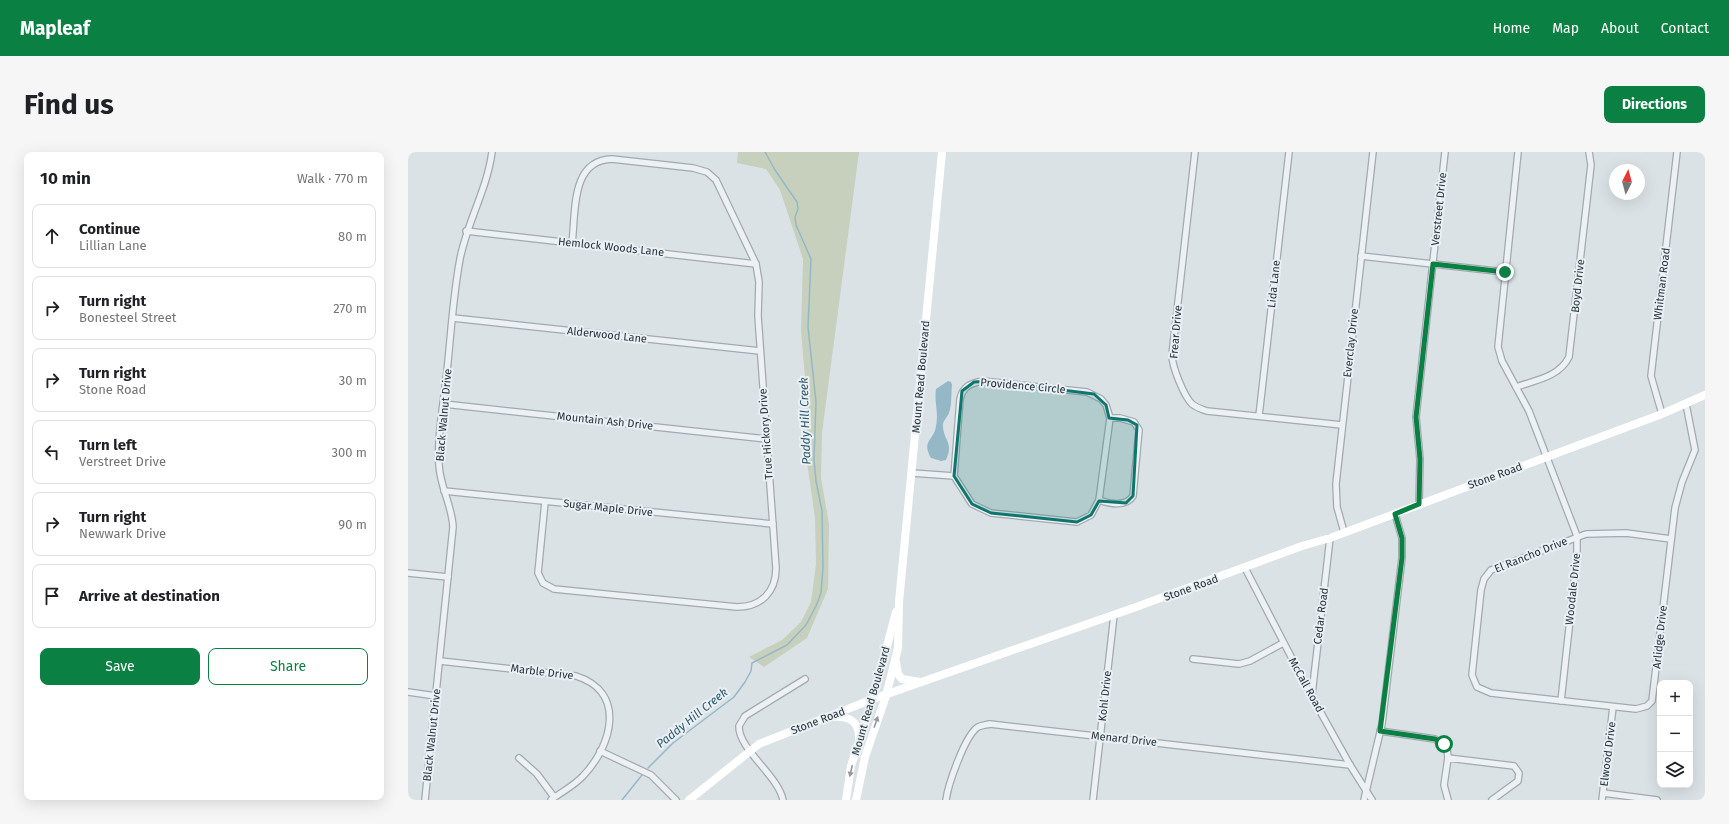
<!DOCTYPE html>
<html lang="en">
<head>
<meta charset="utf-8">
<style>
	:root { --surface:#fff; --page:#f6f6f6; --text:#202124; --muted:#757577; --line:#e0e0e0; --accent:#0b8043 }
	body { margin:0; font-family:"Fira Sans",sans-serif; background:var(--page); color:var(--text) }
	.controls { position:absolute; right:12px; bottom:12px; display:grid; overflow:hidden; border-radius:8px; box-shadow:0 4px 16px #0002 }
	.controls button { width:36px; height:36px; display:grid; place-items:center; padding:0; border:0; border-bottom:1px solid var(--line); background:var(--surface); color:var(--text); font:20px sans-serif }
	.compass { position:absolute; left:1201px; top:12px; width:36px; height:36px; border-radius:50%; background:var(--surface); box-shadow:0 4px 16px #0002; rotate:6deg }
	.stop { position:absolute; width:12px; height:12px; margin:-9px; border:3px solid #0b8043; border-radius:50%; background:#fff }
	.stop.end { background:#0b8043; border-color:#fff; box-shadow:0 1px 4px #0008 }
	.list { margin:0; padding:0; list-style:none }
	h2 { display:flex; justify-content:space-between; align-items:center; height:52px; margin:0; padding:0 16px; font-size:17px }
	h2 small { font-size:13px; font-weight:400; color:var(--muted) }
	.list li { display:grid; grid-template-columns:26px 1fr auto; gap:12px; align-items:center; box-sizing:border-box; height:64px; margin:0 8px 8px; padding:0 8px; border:1px solid var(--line); border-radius:8px }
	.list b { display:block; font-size:15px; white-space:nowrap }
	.list p { margin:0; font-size:13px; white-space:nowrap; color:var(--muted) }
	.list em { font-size:13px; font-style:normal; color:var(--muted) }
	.actions { display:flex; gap:8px; padding:12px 16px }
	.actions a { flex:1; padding:9px 0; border:1px solid var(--accent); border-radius:8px; text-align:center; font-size:14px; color:var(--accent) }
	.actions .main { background:var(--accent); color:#fff }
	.icon { flex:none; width:22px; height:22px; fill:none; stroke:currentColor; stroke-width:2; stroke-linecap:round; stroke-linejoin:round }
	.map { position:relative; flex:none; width:1297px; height:648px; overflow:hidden; border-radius:8px }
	header { display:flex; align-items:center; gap:24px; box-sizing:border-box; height:56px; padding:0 20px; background:var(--accent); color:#fff }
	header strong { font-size:19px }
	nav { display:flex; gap:22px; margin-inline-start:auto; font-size:14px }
	.intro { display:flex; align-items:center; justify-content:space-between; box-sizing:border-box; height:96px; padding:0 24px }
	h1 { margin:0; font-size:28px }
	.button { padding:10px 18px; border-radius:8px; background:var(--accent); color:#fff; font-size:14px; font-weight:700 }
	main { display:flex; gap:24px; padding:0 24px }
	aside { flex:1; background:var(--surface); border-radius:8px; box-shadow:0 4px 16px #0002 }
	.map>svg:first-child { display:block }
	.green { fill:#c6d0bc }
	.water { fill:#95b8c6 }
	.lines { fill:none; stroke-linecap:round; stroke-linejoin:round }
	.stream { stroke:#95b8c6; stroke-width:1.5 }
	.street-casing { stroke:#a1aab0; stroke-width:8 }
	.street { stroke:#eef1f4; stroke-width:5.5 }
	.secondary { stroke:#fff; stroke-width:8 }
	.oneway { fill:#92999e }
	.route { stroke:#0b8043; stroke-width:5 }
	.marked { fill:#0f766e; fill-opacity:0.2; stroke:#0f766e; stroke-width:3; stroke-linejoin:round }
	.labels { text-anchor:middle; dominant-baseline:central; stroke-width:4; stroke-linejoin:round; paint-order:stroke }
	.street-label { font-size:11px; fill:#25333c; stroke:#eaf0f4 }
	.water-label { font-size:12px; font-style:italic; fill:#305b6f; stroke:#eaf0f4 }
</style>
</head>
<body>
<header>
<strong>Mapleaf</strong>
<nav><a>Home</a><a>Map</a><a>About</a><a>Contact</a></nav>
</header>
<div class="intro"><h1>Find us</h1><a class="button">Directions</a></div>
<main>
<aside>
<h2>10 min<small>Walk · 770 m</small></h2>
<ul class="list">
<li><svg class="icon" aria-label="ahead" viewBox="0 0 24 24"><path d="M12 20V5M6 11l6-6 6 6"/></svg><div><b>Continue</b><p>Lillian Lane</p></div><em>80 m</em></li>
<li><svg class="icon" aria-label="right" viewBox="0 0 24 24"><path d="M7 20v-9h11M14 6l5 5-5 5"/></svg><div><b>Turn right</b><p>Bonesteel Street</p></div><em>270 m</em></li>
<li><svg class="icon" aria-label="right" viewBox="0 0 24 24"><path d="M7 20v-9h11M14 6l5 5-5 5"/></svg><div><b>Turn right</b><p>Stone Road</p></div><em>30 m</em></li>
<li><svg class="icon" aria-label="left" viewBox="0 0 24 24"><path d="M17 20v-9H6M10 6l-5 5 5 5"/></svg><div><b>Turn left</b><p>Verstreet Drive</p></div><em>300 m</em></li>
<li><svg class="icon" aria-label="right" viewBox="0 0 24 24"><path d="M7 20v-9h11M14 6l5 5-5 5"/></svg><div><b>Turn right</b><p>Newwark Drive</p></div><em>90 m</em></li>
<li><svg class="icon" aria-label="arrive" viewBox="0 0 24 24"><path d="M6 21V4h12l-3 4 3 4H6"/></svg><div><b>Arrive at destination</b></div></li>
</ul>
<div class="actions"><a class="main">Save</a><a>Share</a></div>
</aside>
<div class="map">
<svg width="1297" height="648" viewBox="0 0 1297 648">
	<rect width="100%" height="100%" fill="#dbe2e6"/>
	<!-- green -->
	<polygon class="green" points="330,0 451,0 414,281 413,326 421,372 420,437 399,486 356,515 341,505 374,488 393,470 403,450 408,412 407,366 399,310 399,250 393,179 395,107 372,38 358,17 329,11"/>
	<!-- water -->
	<path class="water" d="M540 229 543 230 544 233C543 242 544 253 541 261 539 266 534 269 535 275 536 289 546 291 538 308L533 309 523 306C513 288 526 289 528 274 531 261 526 250 528 237Z"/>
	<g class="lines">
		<!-- stream -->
		<g class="stream">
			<polyline points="240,616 265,591 326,545 337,530 343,519 344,511 379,493 398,473 408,454 413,441 415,415 414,359 408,329 406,308 408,250 400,175 403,107 388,73 387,65 390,57 389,50 367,18 357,0"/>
			<polyline points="214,648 234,623"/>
		</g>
		<defs>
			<g id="street">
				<path d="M787 0 764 203C764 215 776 244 784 252 789 256 793 257 799 259L934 273"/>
				<polyline points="1110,0 1090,195 1094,209 1121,259 1169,384 1169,404 1153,549"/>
				<polyline points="58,79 348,112"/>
				<polyline points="953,104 1097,120"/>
				<polyline points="45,166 352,199"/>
				<path d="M575 229 679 240 693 247 698 253 702 266 691 348 683 363 669 370 583 361 564 352 546 324 552 247C555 234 563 231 575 229Z"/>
				<path d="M1108 235C1128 228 1151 225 1161 205L1183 13 1181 0"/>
				<polyline points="36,252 358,287"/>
				<polyline points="1254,262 1243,224 1269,0"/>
				<polyline points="851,264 881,0"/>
				<polyline points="504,321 546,324"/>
				<polyline points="36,339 365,372"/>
				<path d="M691 348C702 352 718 355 725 344L731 278 726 270 712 266H702"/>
				<path d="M137 350 130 421 135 431 146 437 329 455C353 455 368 440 368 416L350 164 351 130 348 112 308 28 299 20 285 16 204 7C162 8 168 61 164 91"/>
				<polyline points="1011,352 1012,307 1008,265 1037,0"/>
				<polyline points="936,380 929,355 928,332 965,0"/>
				<polyline points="1263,387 1218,381 1178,382 1083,418 1076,427 1073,438 1064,523 1069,535 1083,541 1228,557 1239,554 1244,549 1267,356 1274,330 1287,298 1278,252"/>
				<polyline points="837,416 903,543 942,613 964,648"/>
				<polyline points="0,421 40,425"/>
				<polyline points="785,507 831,512 842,509 875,491"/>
				<path d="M32 509 168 524C219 540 204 594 175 624 166 634 153 640 143 648"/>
				<polyline points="0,540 28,544"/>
				<polyline points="904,542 922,386"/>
				<polyline points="972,579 1027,587 1039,596 1040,606"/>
				<polyline points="192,599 243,623 268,648"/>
				<polyline points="111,606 129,622 146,645"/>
				<polyline points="1195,641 1249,648"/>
				<path d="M17 648 45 375C44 353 32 335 31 313 29 282 36 250 39 219 43 182 45 144 52 107 59 70 79 38 84 0"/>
				<path d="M375 648C370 623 330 597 331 574L337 564 397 527"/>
				<path d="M538 648C540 633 557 583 570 575 574 573 578 573 582 572L942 613"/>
				<polyline points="685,648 706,463"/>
				<polyline points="956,648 974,572 994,406 994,386 987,362"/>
				<polyline points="1040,648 1036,633 1040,606 1106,614 1111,621 1110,629 1084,648"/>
				<polyline points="1194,648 1205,555"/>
			</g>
		</defs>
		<!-- street casing -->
		<use href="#street" class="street-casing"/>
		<!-- street -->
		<use href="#street" class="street"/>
		<!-- secondary -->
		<g class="secondary">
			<polyline points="488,510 490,522 494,527 512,530"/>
			<path d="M425 565C440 564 452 569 451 586"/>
			<polyline points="281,648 351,592 465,547 728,455 894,394 922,386 1254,262 1297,243"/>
			<polyline points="438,648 443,614 465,547 488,460"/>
			<polyline points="448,648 457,605 478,544 490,496 491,450 534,0"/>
		</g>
	</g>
	<!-- one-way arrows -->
	<defs><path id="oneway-solid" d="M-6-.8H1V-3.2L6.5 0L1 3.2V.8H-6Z"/></defs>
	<g class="oneway">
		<use href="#oneway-solid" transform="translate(468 570) rotate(-71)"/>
		<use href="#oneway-solid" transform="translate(443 619) rotate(103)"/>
	</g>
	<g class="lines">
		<!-- route -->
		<polyline class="route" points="1036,592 1027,587 972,579 994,406 994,386 987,362 1011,352 1012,307 1008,265 1025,112 1097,120"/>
	</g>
	<!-- marked area -->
	<path class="marked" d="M583 229 686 242 698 253 701 266 720 268 729 273 725 344 718 351 691 349 683 363 669 370 583 361 564 352 546 324 554 239 566 230Z"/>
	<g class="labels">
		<!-- street labels -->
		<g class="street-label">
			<text transform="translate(1031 57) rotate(-84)">Verstreet Drive</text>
			<text transform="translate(203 95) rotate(6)">Hemlock Woods Lane</text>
			<text transform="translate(866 132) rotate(-84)">Lida Lane</text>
			<text transform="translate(1254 132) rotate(-83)">Whitman Road</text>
			<text transform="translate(1170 134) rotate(-84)">Boyd Drive</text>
			<text transform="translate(768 180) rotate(-85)">Frear Drive</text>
			<text transform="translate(199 183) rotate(6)">Alderwood Lane</text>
			<text transform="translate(943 191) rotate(-84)">Everclay Drive</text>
			<text transform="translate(513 225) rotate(-85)">Mount Read Boulevard</text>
			<text transform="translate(615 234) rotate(5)">Providence Circle</text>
			<text transform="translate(36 263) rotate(-85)">Black Walnut Drive</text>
			<text transform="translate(197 269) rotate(6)">Mountain Ash Drive</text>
			<text transform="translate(358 282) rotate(-94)">True Hickory Drive</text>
			<text transform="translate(1087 324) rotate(-20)">Stone Road</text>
			<text transform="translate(200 356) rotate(6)">Sugar Maple Drive</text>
			<text transform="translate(1123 403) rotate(-22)">El Rancho Drive</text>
			<text transform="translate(783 436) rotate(-20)">Stone Road</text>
			<text transform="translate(1165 437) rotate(-84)">Woodale Drive</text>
			<text transform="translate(913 464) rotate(-83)">Cedar Road</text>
			<text transform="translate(1252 485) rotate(-84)">Arlidge Drive</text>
			<text transform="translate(134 520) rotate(7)">Marble Drive</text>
			<text transform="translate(898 533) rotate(61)">McCall Road</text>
			<text transform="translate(697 544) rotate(-84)">Kohl Drive</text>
			<text transform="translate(463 549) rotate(-74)">Mount Read Boulevard</text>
			<text transform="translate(410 569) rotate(-21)">Stone Road</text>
			<text transform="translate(24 583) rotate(-84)">Black Walnut Drive</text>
			<text transform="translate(716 587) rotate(6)">Menard Drive</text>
			<text transform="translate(1200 602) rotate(-83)">Elwood Drive</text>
		</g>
		<!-- water labels -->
		<g class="water-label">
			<text transform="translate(397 269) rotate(-92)">Paddy Hill Creek</text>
			<text transform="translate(284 566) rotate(-39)">Paddy Hill Creek</text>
		</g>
	</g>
</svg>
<div class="controls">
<button>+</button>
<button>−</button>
<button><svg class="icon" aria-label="layers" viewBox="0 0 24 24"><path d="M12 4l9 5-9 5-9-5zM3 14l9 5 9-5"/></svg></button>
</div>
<svg class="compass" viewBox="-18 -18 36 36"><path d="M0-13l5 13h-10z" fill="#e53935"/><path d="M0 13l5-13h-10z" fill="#757577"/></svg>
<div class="stop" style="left:1036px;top:592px"></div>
<div class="stop end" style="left:1097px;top:120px"></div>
</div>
</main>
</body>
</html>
